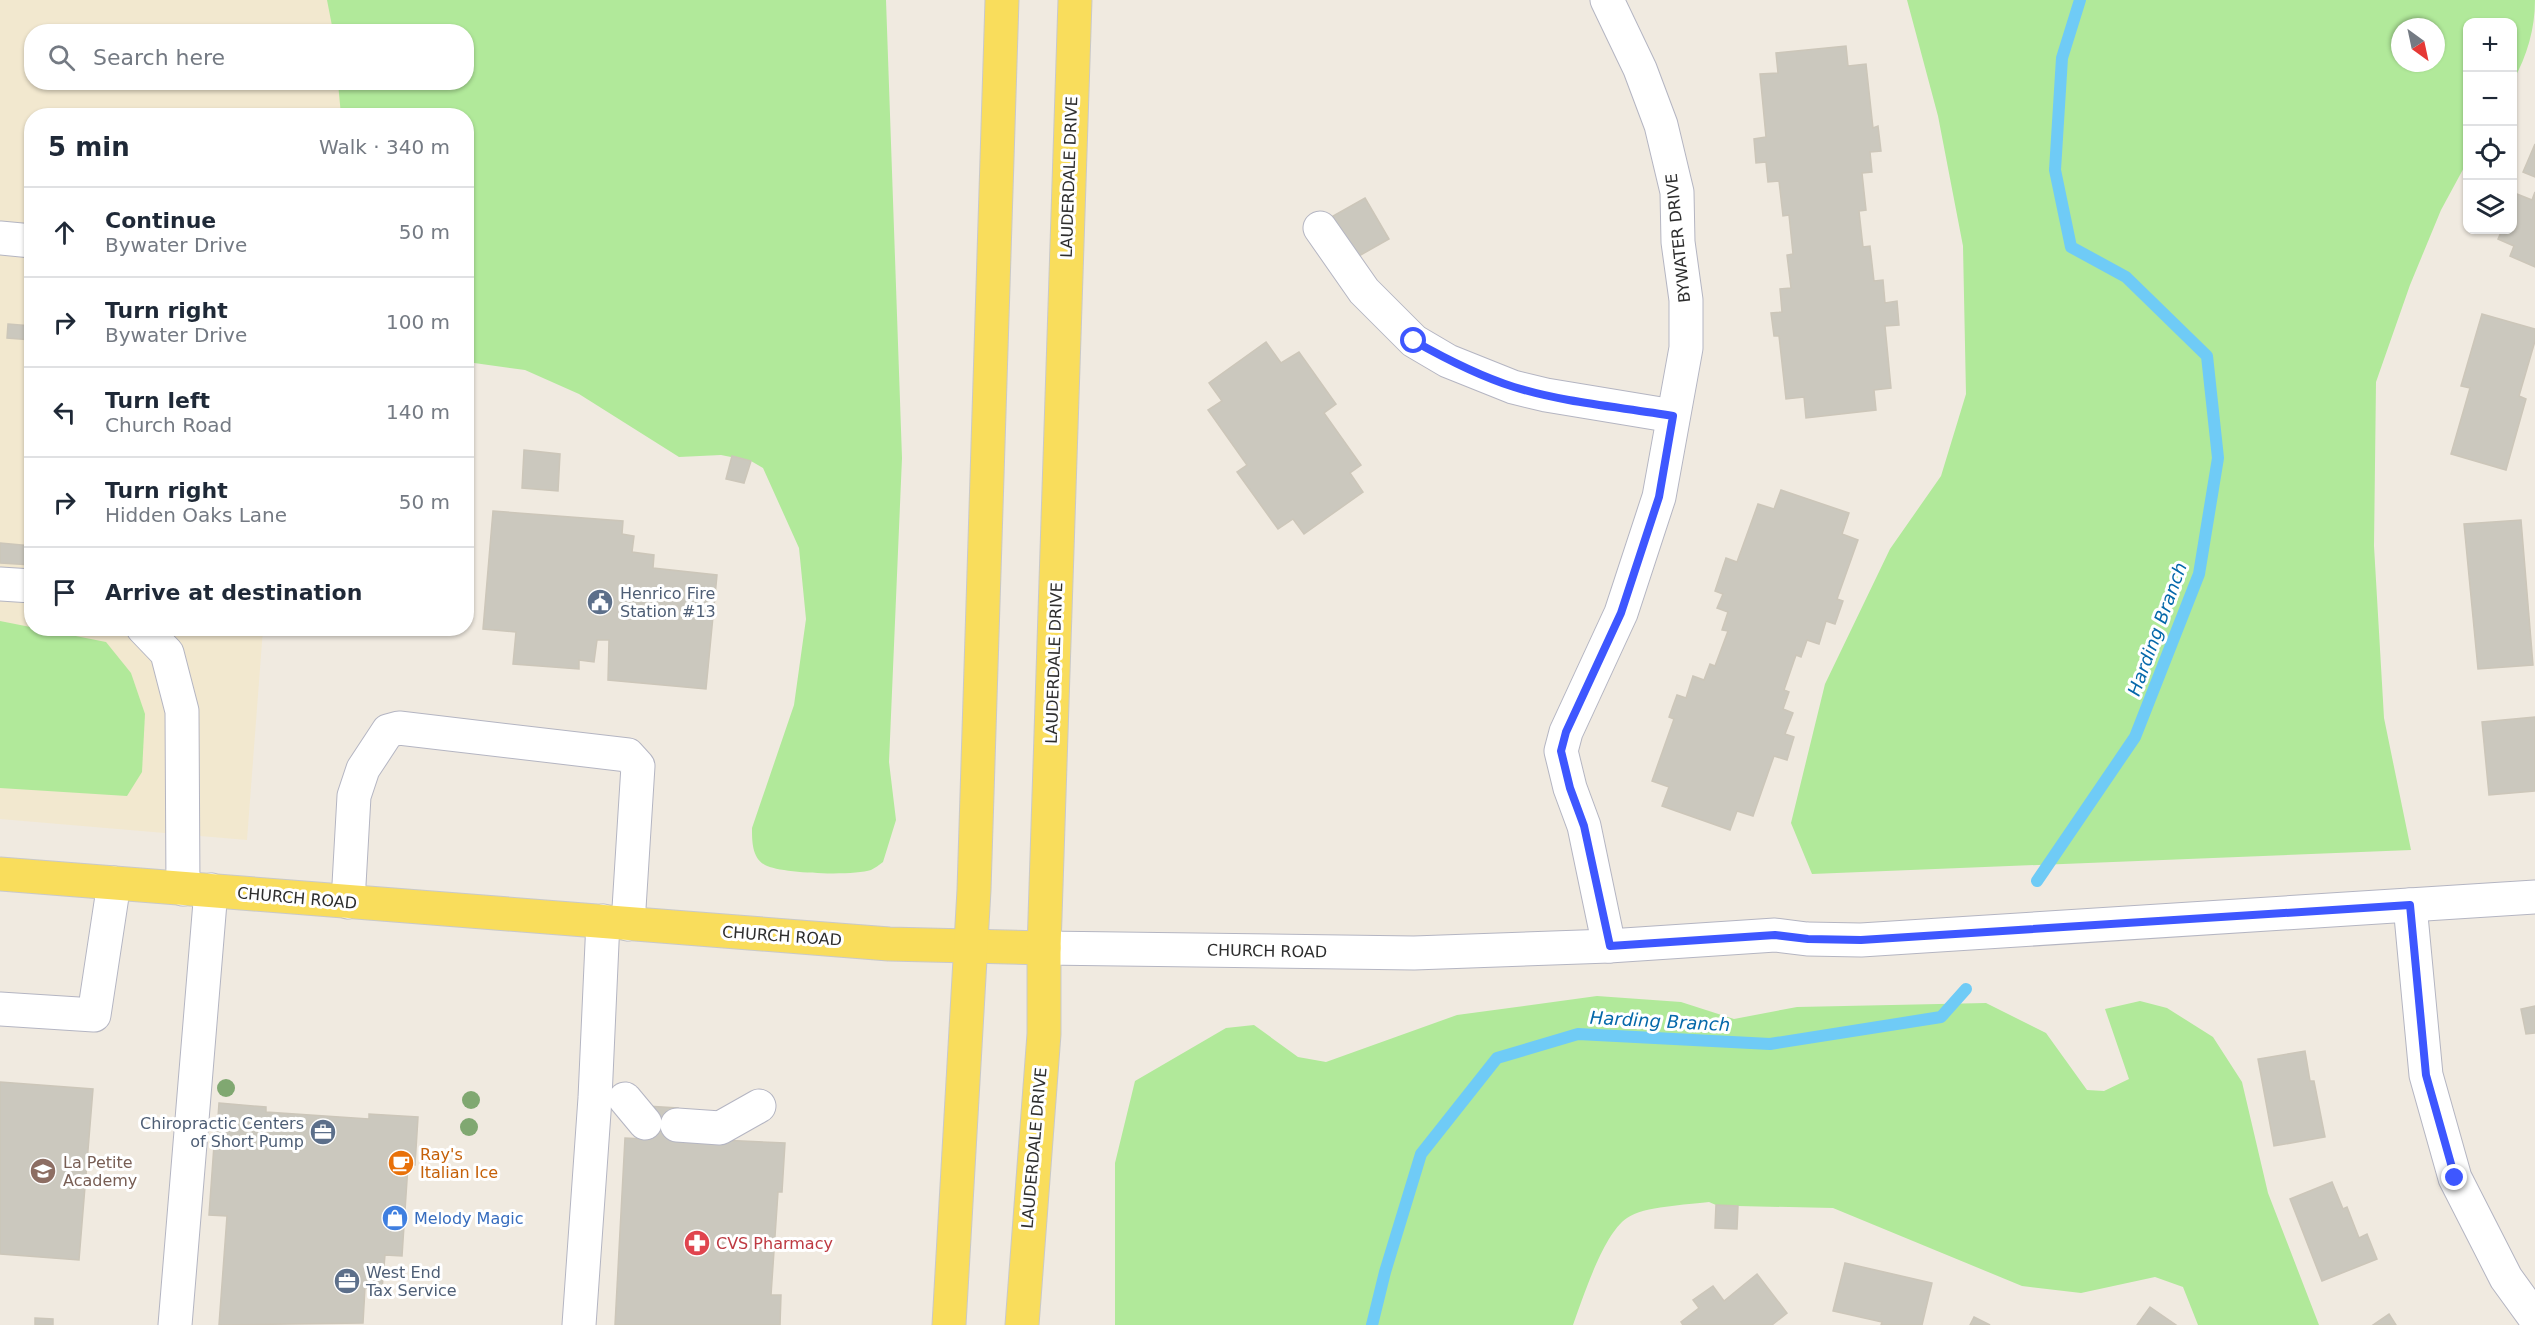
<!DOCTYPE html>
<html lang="en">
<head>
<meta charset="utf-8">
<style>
	:root { --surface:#fff; --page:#f6f6f7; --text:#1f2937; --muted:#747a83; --line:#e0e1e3 }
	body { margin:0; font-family:"DejaVu Sans",sans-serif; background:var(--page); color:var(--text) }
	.controls { position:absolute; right:18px; top:18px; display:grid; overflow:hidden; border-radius:12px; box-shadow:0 2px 4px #0004 }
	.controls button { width:54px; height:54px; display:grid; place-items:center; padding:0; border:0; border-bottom:2px solid var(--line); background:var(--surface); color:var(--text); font:30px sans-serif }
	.compass { position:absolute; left:2391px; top:18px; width:54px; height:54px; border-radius:50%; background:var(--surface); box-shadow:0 2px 4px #0004; rotate:147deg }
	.stop { position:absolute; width:18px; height:18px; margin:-14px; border:4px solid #3e57ff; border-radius:50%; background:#fff }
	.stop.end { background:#3e57ff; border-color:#fff; box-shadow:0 2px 6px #0008 }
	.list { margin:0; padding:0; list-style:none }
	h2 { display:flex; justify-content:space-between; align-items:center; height:78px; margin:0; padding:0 24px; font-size:26px }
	h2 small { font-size:20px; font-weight:400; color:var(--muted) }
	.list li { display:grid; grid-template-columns:39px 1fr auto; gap:18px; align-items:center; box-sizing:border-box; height:90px; padding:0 24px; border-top:2px solid var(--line) }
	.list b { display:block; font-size:22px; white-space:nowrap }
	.list p { margin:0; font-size:20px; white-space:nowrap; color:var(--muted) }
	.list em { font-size:20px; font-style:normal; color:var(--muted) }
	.icon { flex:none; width:33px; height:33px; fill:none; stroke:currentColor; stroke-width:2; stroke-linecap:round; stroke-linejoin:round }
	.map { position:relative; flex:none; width:2535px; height:1325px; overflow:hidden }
	.search { position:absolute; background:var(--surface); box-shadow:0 2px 4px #0004; left:24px; top:24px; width:450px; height:66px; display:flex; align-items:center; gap:15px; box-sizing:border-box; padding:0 21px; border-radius:24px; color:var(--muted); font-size:22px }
	.panel { position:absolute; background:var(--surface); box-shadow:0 2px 4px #0004; left:24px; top:108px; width:450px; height:528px; border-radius:24px }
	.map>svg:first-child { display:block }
	.education { fill:#f2e8cf; fill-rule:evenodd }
	.green { fill:#b1e99a; fill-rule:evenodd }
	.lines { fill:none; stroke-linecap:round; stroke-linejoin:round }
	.stream { stroke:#6fcbf6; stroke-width:12 }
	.building { fill:#cbc8be; stroke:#ccc6b9; stroke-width:1.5 }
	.minor-casing { stroke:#b4b5c2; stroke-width:35 }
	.major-casing { stroke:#c9c9c9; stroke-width:35 }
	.minor { stroke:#fff; stroke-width:33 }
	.major { stroke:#f9dd5c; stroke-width:33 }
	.tree { fill:#80a871 }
	.route { stroke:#3e57ff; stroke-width:8 }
	.labels { text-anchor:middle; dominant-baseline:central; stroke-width:6; stroke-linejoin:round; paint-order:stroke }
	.street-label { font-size:16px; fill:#2e2e2e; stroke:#fff }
	.service-label { font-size:16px; fill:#4e5e75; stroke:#fff; text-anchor:start }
	.food-label { font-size:16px; fill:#c56008; stroke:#fff; text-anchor:start }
	.education-label { font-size:16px; fill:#785e54; stroke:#fff; text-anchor:start }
	.shop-label { font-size:16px; fill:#366cbe; stroke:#fff; text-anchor:start }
	.health-label { font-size:16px; fill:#be3a42; stroke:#fff; text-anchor:start }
	.water-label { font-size:18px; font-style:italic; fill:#0568aa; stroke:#fff }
</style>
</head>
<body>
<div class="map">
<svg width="2535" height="1325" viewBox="0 0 2535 1325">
	<rect width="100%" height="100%" fill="#f0eae0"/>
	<!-- education -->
	<path class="education" d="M0 0H883L466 116H32V628L263 629 247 840 0 819ZM32 32H466V82H32Z"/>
	<!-- green -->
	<g class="green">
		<path d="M327 0H886L902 458 889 762 896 820 883 862C879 865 875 868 871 870 853 876 782 874 765 865 752 858 752 841 752 828L794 705 806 619 799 548 763 468 751 461 721 455 679 457 579 394 525 370 467 362 466 116 341 115 338 83 466 82V32L333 31Z"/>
		<path d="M1907 0H2535C2535 29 2527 56 2513 81L2512 22H2468L2467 162 2441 210 2410 285 2376 382 2374 546 2384 718 2411 850 1812 874 1791 823 1825 684 1890 549 1941 476 1966 394 1963 246 1938 116ZM2400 27H2436V63H2400Z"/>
		<polygon points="0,621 106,642 131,673 145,714 142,772 127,796 0,788"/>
		<path d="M1597 996 1681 1002 1734 1019 1797 1007 1986 1003 2046 1033 2087 1090 2104 1091 2129 1079 2105 1009 2140 1001 2167 1008 2213 1037 2242 1082 2268 1193 2319 1325H2198L2183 1287 2155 1277 2081 1293 2022 1286 1833 1208 1738 1206 1716 1205 1709 1202C1687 1205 1644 1206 1627 1218 1603 1234 1583 1298 1573 1325H1115V1163L1135 1081 1226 1028 1254 1025 1298 1057 1326 1062 1457 1015Z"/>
	</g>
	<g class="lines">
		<!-- stream -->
		<g class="stream">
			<polyline points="2037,881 2135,737 2199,574 2218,458 2207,356 2126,277 2071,247 2055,170 2062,58 2080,0"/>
			<polyline points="1372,1325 1385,1272 1421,1154 1497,1058 1578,1034 1770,1044 1941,1017 1966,989"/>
		</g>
	</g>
	<!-- building -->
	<g class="building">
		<polygon points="1846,46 1848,66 1866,64 1873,128 1878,126 1881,151 1870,152 1872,172 1862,173 1866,210 1859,211 1863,247 1870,246 1874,281 1883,280 1885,303 1897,301 1899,325 1885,326 1891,388 1874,390 1876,410 1806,418 1804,397 1786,399 1779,336 1774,336 1771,313 1782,312 1780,289 1791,288 1787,255 1793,254 1789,215 1783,216 1779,181 1768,182 1766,162 1756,163 1754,139 1766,137 1760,74 1778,73 1776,53"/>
		<polygon points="2535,144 2535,177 2523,172"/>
		<polygon points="2535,192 2535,267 2510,256 2514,246 2498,239 2502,230 2512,230 2512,205 2517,194 2532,200"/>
		<polygon points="1365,198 1389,239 1350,261 1326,220"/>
		<polygon points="2482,314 2535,329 2535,341 2519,396 2526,399 2506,470 2451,454 2470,388 2461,386"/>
		<polygon points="8,324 32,326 32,340 7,338"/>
		<polygon points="1266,342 1281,363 1299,352 1336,404 1324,413 1361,465 1350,473 1363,492 1304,534 1293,519 1278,529 1237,472 1247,465 1208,410 1222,401 1209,383"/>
		<polygon points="524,450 560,454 558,491 522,488"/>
		<polygon points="732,456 751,461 744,483 726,479"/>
		<polygon points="1781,490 1849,513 1842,534 1858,540 1837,599 1843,601 1835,624 1826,621 1819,644 1807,640 1801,657 1796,655 1784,690 1789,692 1783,709 1793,713 1785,734 1794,737 1787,760 1774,756 1753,816 1737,811 1730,830 1662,806 1669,787 1652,781 1674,719 1669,717 1677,695 1686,698 1693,676 1704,680 1710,664 1715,666 1728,631 1722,630 1728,612 1717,608 1723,594 1715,591 1726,558 1737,562 1758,504 1774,509"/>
		<polygon points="493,511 623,521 622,534 634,536 632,552 654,555 653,568 717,575 706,689 608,680 609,640 597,640 594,662 579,660 579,669 513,664 516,632 483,629"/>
		<polygon points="2521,520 2533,665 2478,669 2464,524"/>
		<polygon points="0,543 32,546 32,565 0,563"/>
		<polygon points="2535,717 2535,791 2489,795 2482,722"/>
		<polygon points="2535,1006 2535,1033 2526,1034 2521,1009"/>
		<polygon points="2305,1051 2310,1081 2314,1081 2325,1137 2274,1146 2258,1059"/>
		<polygon points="0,1082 93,1089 79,1260 0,1254"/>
		<polygon points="219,1103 266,1107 266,1112 369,1119 369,1114 418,1117 415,1165 408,1165 402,1256 385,1255 382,1290 365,1288 363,1323 219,1325 227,1216 209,1215 215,1131 217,1131"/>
		<polygon points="646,1106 678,1108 676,1141 699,1139 785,1143 782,1192 778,1192 771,1295 781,1295 780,1325 615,1325 625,1138 644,1139"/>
		<polygon points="2332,1182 2343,1209 2347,1207 2359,1238 2367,1234 2377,1259 2322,1281 2290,1199"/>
		<polygon points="1716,1205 1738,1206 1737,1229 1715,1228"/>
		<polygon points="1845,1263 1932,1283 1922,1325 1881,1325 1882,1322 1833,1311"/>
		<polygon points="1757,1274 1787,1313 1772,1325 1683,1325 1681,1322 1699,1308 1693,1300 1713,1286 1724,1301"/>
		<polygon points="2150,1307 2176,1325 2137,1325"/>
		<polygon points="2389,1314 2396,1325 2373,1325"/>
		<polygon points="1974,1317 1990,1325 1970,1325"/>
		<polygon points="35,1318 53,1319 53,1325 35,1325"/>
	</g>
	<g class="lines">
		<defs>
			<g id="minor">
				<polyline points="1607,0 1640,69 1661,125 1677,192 1678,242 1686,300 1686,348 1659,497 1621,613 1566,732 1561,751 1570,788 1584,826 1609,946"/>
				<polyline points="1320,228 1364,291 1414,341 1448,361 1513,387 1546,395 1673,416"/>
				<polyline points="0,238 32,241"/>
				<polyline points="0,584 32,586"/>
				<polyline points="143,628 167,653 182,711 183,889"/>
				<polyline points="348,902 354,796 363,769 388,731 399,728 628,755 638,766 628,924"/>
				<polyline points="2410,905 2426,1075 2455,1178 2506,1278 2535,1318"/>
				<polyline points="1044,948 1414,953 1609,946 1775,935 1807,939 1861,940 2535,897"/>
				<polyline points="0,1009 94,1015 114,883"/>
				<polyline points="625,1099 645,1123"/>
				<polyline points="677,1125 720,1128 759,1106"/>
				<polyline points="175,1325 211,890"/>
				<polyline points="579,1325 595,1098 603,921"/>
			</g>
			<g id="major">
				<polyline points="0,874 889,944 1044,948"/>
				<polyline points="949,1325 974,890 1002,0"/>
				<polyline points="1022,1325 1044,1034 1044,948 1075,0"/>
			</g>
		</defs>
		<!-- minor casing -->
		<use href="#minor" class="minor-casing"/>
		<!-- major casing -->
		<use href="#major" class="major-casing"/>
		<!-- minor -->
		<use href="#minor" class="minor"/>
		<!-- major -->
		<use href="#major" class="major"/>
	</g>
	<!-- trees -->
	<g class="tree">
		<circle cx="226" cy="1088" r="9"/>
		<circle cx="471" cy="1100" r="9"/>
		<circle cx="469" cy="1127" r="9"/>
	</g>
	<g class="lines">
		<!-- route -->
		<path class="route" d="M1414 341C1446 359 1479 376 1514 387 1565 403 1621 407 1673 416L1659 497 1621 613 1566 732 1561 751 1570 788 1584 826 1610 946 1775 935 1808 939 1861 940 2410 905 2426 1075 2455 1178"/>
	</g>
	<!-- icons -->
	<defs>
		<symbol id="civic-disc" viewBox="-11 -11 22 22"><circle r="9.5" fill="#5c6f8a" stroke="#fff"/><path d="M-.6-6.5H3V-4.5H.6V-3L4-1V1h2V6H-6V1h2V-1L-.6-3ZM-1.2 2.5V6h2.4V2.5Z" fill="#fff"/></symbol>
		<symbol id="office-disc" viewBox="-11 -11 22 22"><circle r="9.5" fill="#5c6f8a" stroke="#fff"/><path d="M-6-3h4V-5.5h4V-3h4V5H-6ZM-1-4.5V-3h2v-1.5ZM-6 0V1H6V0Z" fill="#fff"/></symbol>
		<symbol id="cafe-disc" viewBox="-11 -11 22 22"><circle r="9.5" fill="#e8710a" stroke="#fff"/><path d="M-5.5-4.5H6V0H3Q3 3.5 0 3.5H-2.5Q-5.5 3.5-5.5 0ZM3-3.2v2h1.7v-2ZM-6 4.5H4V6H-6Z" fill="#fff"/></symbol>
		<symbol id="school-disc" viewBox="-11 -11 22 22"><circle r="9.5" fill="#8d6e63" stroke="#fff"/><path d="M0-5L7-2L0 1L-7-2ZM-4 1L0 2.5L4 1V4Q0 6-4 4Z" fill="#fff"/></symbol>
		<symbol id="shop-disc" viewBox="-11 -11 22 22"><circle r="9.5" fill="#3f7fe0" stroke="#fff"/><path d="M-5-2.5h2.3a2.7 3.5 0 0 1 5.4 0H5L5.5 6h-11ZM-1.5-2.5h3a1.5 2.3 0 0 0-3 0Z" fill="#fff"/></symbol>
		<symbol id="pharmacy-disc" viewBox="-11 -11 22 22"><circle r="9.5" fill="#e0444e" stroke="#fff"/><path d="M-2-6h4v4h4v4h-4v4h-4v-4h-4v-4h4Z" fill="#fff"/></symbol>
	</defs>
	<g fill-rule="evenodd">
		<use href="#civic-disc" x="585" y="587" width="30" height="30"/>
		<use href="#office-disc" x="308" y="1117" width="30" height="30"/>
		<use href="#cafe-disc" x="386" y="1148" width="30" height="30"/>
		<use href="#school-disc" x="28" y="1156" width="30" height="30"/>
		<use href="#shop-disc" x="380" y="1203" width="30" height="30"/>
		<use href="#pharmacy-disc" x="682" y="1228" width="30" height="30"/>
		<use href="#office-disc" x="332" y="1266" width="30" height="30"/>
	</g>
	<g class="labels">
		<!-- street labels -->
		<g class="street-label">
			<text transform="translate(1069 177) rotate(-88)">LAUDERDALE DRIVE</text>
			<text transform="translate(1678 238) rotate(-96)">BYWATER DRIVE</text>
			<text transform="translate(1054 663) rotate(-88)">LAUDERDALE DRIVE</text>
			<text transform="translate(297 898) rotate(5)">CHURCH ROAD</text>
			<text transform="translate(782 936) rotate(4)">CHURCH ROAD</text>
			<text transform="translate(1267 951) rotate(1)">CHURCH ROAD</text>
			<text transform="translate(1034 1148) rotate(-85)">LAUDERDALE DRIVE</text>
		</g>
		<!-- service labels -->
		<g class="service-label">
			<text x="620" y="593">Henrico Fire<tspan x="620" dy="18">Station #13</tspan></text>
			<text x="304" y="1123" text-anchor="end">Chiropractic Centers<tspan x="304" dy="18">of Short Pump</tspan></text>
			<text x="366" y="1272">West End<tspan x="366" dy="18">Tax Service</tspan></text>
		</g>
		<!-- food labels -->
		<g class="food-label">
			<text x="420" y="1154">Ray's<tspan x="420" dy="18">Italian Ice</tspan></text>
		</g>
		<!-- education labels -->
		<g class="education-label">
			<text x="63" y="1162">La Petite<tspan x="63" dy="18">Academy</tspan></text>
		</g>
		<!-- shop labels -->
		<g class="shop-label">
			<text x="414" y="1218">Melody Magic</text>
		</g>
		<!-- health labels -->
		<g class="health-label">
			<text x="716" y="1243">CVS Pharmacy</text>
		</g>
		<!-- water labels -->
		<g class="water-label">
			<text transform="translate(2157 629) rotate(-70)">Harding Branch</text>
			<text transform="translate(1660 1021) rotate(3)">Harding Branch</text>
		</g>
	</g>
</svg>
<div class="controls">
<button>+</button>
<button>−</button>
<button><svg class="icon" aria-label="locate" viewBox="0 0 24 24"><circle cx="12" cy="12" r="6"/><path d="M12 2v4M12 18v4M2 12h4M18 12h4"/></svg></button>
<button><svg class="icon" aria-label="layers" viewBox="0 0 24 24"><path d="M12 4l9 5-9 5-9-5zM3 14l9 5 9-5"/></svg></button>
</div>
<svg class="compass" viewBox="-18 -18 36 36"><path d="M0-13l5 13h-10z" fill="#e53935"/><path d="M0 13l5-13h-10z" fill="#747a83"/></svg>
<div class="stop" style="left:1414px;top:341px"></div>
<div class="stop end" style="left:2455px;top:1178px"></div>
<div class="search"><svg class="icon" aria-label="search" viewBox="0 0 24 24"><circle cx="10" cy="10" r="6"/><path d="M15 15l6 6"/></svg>Search here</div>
<section class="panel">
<h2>5 min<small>Walk · 340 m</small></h2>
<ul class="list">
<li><svg class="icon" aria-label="ahead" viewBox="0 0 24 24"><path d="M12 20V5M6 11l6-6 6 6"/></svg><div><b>Continue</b><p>Bywater Drive</p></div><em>50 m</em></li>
<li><svg class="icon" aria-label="right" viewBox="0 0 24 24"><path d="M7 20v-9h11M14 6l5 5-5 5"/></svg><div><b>Turn right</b><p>Bywater Drive</p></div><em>100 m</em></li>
<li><svg class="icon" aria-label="left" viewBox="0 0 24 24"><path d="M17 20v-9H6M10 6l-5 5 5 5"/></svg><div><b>Turn left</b><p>Church Road</p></div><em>140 m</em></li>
<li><svg class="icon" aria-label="right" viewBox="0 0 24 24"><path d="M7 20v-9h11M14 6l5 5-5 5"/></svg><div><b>Turn right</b><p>Hidden Oaks Lane</p></div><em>50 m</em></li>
<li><svg class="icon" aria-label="arrive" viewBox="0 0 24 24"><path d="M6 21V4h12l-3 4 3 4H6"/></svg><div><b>Arrive at destination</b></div></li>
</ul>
</section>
</div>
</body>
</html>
